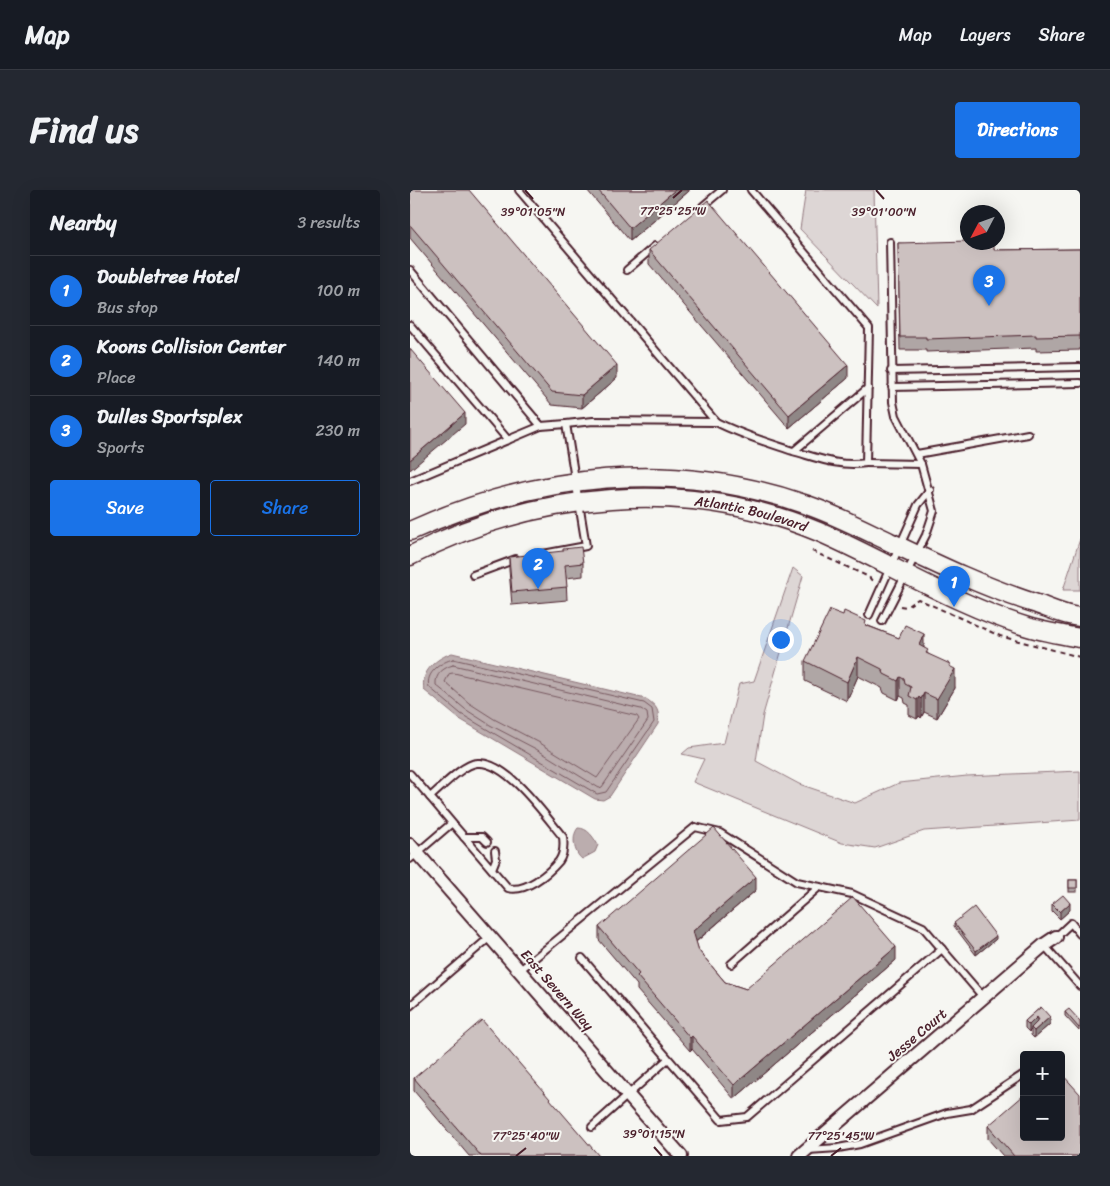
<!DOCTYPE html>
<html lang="en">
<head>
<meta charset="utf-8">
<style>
	:root { --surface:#171b24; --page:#242831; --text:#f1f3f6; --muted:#9ea1a6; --line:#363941; --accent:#1a73e8 }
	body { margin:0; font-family:Sriracha,sans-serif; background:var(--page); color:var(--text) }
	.controls { position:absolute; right:15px; bottom:15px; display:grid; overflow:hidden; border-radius:5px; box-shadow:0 5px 20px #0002 }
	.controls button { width:45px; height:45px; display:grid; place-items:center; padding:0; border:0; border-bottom:1px solid var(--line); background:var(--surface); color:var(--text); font:25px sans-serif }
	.compass { position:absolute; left:550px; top:15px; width:45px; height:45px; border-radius:50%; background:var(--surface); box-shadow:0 5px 20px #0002; rotate:229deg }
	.you { position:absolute; left:370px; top:449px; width:18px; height:18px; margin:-12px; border:4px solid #fff; border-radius:50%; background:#1a73e8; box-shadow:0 0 0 8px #1a73e833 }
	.badge { display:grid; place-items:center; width:32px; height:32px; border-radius:50%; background:var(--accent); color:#fff; font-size:16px; font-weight:700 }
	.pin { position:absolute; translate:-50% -41px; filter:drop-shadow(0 1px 2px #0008) }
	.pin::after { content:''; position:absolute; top:26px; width:18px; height:15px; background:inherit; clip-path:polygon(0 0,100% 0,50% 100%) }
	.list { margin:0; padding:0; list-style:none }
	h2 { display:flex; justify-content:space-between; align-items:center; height:65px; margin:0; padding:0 20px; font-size:21px }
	h2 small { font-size:16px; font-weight:400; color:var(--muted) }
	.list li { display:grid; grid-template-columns:32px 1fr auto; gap:15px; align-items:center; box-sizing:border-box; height:70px; padding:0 20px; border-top:1px solid var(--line) }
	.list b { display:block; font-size:19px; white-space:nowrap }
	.list p { margin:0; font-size:16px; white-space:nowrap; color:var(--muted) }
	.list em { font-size:16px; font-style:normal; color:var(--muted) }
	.actions { display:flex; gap:10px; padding:15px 20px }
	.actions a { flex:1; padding:11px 0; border:1px solid var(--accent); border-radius:5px; text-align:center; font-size:18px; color:var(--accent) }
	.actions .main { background:var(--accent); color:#fff }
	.map { position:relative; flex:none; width:670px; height:966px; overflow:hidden; border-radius:5px }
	header { display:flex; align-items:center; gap:30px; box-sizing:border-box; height:70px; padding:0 25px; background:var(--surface); border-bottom:1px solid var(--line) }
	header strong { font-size:24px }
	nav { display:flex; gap:28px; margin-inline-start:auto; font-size:18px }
	.intro { display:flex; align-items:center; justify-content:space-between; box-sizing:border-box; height:120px; padding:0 30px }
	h1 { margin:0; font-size:35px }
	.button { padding:12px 22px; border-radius:5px; background:var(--accent); color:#fff; font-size:18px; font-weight:700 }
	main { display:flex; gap:30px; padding:0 30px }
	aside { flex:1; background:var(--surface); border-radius:5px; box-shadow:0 5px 20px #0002 }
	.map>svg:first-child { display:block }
	.green { fill:#ddd6d5; stroke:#947a80 }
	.water { fill:#bbadae; stroke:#8e747a }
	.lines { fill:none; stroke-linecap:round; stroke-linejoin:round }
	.shore { stroke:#77585f; stroke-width:1 }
	.lane-casing { stroke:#4a1f2b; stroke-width:10 }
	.street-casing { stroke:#4a1f2b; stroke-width:16 }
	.secondary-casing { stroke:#4a1f2b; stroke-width:21 }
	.path { stroke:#4a1f2b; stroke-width:2; stroke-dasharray:5 4; stroke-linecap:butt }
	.lane { stroke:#f6f6f2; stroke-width:6 }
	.street { stroke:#f6f6f2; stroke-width:12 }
	.secondary { stroke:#f6f6f2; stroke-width:18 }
	.wall { fill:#afa6a5; stroke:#4a1f2b }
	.shaded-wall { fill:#8f8786; stroke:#4a1f2b }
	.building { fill:#ccc1c0; stroke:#4a1f2b }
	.ticks { fill:none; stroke:#4a1f2b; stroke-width:2 }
	.labels { text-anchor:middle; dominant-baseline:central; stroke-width:4; stroke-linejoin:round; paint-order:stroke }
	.street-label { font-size:14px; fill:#4a1f2b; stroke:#f6f6f2 }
	.ticks-label { font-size:12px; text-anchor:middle; fill:#4a1f2b; stroke:#f6f6f2; stroke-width:4; stroke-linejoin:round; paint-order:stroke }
</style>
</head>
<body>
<header>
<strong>Map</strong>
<nav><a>Map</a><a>Layers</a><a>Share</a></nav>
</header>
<div class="intro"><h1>Find us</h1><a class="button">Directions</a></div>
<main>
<aside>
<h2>Nearby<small>3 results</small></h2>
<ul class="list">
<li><span class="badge">1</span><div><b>Doubletree Hotel</b><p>Bus stop</p></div><em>100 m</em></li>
<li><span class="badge">2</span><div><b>Koons Collision Center</b><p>Place</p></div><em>140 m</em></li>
<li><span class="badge">3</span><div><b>Dulles Sportsplex</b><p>Sports</p></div><em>230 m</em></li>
</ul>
<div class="actions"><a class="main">Save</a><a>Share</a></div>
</aside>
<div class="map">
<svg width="670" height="966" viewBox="0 0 670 966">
	<rect width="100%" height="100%" fill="#f6f6f2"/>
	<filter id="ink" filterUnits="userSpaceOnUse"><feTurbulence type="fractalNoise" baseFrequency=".02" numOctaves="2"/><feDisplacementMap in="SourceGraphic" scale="10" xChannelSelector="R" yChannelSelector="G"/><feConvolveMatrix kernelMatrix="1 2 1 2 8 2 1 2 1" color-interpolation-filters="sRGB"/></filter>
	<g filter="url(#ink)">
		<!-- green -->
		<g class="green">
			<polygon points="396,0 464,0 467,119 390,39"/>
			<polygon points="670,349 670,400 653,400"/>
			<polygon points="383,378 393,386 353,525 346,571 389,594 445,613 489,593 557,586 670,581 670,630 514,641 465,658 432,653 283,592 294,569 272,564 279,558 314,553 329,494 344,491"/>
		</g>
		<!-- water -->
		<g class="water">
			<path d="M42 463 236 509C247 516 250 521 248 534L200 606 193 610 185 609 48 528 14 500C10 481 27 468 42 463Z"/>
			<path d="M168 638C178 638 183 647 188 655L185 662 172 669C164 663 161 646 168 638Z"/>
		</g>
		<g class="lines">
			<!-- shore -->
			<g class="shore">
				<path d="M43 469 234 513 242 519 244 532 196 602 187 604 51 524 19 497C15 483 31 472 43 469Z"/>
				<path d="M43 475 231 519 237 523 238 530 192 597 189 598 126 559 80 535 55 519 26 495C25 484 33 478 43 475Z"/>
				<polygon points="44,483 227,526 229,529 187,588 130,553 84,529 59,513 35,492 39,484"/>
			</g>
			<defs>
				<g id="lane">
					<path d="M109 0 306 232C332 245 356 252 383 261 408 268 429 277 456 273L459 138 341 0"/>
					<polyline points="293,16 312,0"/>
					<polyline points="0,80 131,236 156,234"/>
					<polyline points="217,80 245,56"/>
					<polyline points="0,135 98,250"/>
					<polyline points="481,181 670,177"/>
					<polyline points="482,197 670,193"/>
					<polyline points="384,261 458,198"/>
					<polyline points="507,264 618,244"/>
					<polyline points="456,273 511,274"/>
					<polyline points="0,291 131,236"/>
					<polyline points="133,364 176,356 156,234 183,231 306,232"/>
					<polyline points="63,385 106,369"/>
					<polyline points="459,425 508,315 520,300"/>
					<polyline points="472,431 516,345 524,321 511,274 486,226 483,212 480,52"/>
					<polyline points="0,584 20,607"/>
					<polyline points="54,647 72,647 77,652"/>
					<path d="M0 669 42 633 98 698C115 703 138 684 149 671 154 664 154 655 153 647 136 627 97 570 67 573 53 574 31 598 20 607L42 633"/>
					<polyline points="82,679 86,669 85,661"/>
					<polyline points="646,747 661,733 670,744"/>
					<polyline points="634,755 670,796"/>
					<polyline points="172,768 311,930 337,927 532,759"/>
					<polyline points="321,774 409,697"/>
					<polyline points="110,780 285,637 310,643 387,692 442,704 513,737 574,808"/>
					<polyline points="0,816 80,747"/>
					<polyline points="182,937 258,869"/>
					<polyline points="398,960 428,958 450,954 537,923 561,919 614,884"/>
				</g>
				<g id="street">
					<polyline points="0,655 271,966"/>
					<polyline points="389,966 634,755 646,747"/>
				</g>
				<g id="secondary">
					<path d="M0 341C128 283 263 268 397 315 426 325 453 339 480 352 528 375 576 398 627 414 641 419 655 426 670 427"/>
					<path id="s1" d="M0 366C124 301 278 287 409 342 478 372 546 415 618 437 635 442 653 445 670 448"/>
				</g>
			</defs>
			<!-- lane casing -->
			<use href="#lane" class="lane-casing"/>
			<!-- street casing -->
			<use href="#street" class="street-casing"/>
			<!-- secondary casing -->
			<use href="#secondary" class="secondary-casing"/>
			<!-- path -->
			<g class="path">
				<polyline points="402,361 459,387 463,392"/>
				<polyline points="490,416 496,417 508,409 590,446 670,467"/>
			</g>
			<!-- lane -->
			<use href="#lane" class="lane"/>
			<!-- street -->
			<use href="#street" class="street"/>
			<!-- secondary -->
			<use href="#secondary" class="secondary"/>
		</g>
		<!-- wall -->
		<g class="wall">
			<polygon points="0,0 207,188 172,218 142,215 0,48"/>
			<polygon points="177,0 279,0 279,1 220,51"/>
			<polygon points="488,53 584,60 670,59 670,160 626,161 626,158 516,162 516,160 490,160"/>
			<polygon points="239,60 438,188 379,238 239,74"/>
			<polygon points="99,367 173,373 173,386 156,388 157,410 102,415 99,380"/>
			<polygon points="456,435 514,458 518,464 540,477 545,498 527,528 514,522 511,528 509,526 507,529 499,525 499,515 495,513 494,508 490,506 488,510 474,503 472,498 448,486 437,511 395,491 395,471"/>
			<rect x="659" y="690" width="8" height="12"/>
			<polygon points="346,700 286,752 289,761 315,792 336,799 486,770 324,909 282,859 280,861 227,800 227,795 189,750 189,737"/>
			<polygon points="642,714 660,720 650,729 642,721"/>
			<polygon points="544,733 586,749 566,765 544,736"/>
			<polygon points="631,817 640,834 624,848 621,845 621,840 619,842 615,838 615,831"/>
			<polygon points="655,822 670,831 669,841 655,826"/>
			<polygon points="4,888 189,966 59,966 4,901"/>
			<polygon points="578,936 670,966 593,966 578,949"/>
		</g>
		<!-- shaded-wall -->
		<g class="shaded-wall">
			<polygon points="265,0 279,0 279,1 220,51 220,38"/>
			<polygon points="207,175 207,188 172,218 172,205"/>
			<polygon points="438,175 438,188 379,238 379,225"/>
			<polygon points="55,223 55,234 0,280 0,270"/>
			<polygon points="514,444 514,463 509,455"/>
			<polygon points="448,467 448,486 437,511 437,492"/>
			<polygon points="540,474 540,486 545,479 545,498 527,528 527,509"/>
			<polygon points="490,487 490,506 488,510 488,491"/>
			<polygon points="514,503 514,522 511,528 511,509"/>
			<polygon points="509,507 509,526 507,529 507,510"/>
			<polygon points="346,687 346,700 283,754 283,741"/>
			<polygon points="660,713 660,720 650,729 650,722"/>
			<polygon points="586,746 586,749 566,765 566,761"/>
			<polygon points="486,757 486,770 324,909 324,895"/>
			<polygon points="627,827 627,834 621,838 621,840 619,842 619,835"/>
			<polygon points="640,827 640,834 624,848 624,841"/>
			<polygon points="282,846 282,859 280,861 280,848"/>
		</g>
		<!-- building -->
		<g class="building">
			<polygon points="0,0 59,0 207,175 172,205 142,202 0,35"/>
			<polygon points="188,0 265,0 220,38"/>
			<polygon points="298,10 438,175 379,225 239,60"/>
			<polygon points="558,51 558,52 584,52 584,60 670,59 670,146 626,147 626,145 516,149 516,147 490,147 488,53"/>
			<polygon points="0,159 55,223 0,270"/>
			<polygon points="171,357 173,373 155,375 157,397 102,402 99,367 153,361 153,359"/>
			<polygon points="420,420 433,425 434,421 456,431 455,435 489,448 495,435 514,444 509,455 518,460 516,463 540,474 539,476 545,479 527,509 514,503 511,509 509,507 507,510 499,506 501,497 495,494 494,489 490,487 488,491 474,484 472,479 448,467 437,492 395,471"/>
			<polygon points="304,638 346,687 283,741 289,761 315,792 336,799 443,707 486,757 324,895 282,846 280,848 227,786 229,784 189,737"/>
			<rect x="659" y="690" width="8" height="8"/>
			<polygon points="653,705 660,713 650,722 642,714"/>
			<polygon points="564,717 586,746 566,761 544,733"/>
			<polygon points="631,817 640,827 624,841 621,838 629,830 627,827 619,835 615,831"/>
			<polygon points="659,819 670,831 670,837 669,838 655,822"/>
			<polygon points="72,830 189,966 71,966 4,888"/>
			<polygon points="651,883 670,904 670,966 604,966 578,936 614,905 614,947 651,947"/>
		</g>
	</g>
	<!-- ticks -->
	<path class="ticks" d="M115 0 123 9M466 0 474 9M263 8 272 0M244 957 252 966M106 966 116 958M421 966 431 958"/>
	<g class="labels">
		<!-- street labels -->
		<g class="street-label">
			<text stroke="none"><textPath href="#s1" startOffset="352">Atlantic Boulevard</textPath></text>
			<text transform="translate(147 800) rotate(49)">East Severn Way</text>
			<text transform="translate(507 845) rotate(-40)">Jesse Court</text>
		</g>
	</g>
	<g class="ticks-label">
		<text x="263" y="25">77°25'25"W</text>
		<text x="123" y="26">39°01'05"N</text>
		<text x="474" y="26">39°01'00"N</text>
		<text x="244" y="948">39°01'15"N</text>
		<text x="116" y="950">77°25'40"W</text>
		<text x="431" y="950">77°25'45"W</text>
	</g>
</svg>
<div class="controls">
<button>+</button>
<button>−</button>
</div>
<svg class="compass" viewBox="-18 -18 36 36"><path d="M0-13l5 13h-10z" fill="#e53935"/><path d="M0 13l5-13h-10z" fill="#9ea1a6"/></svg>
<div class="you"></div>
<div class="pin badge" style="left:544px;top:417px">1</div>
<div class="pin badge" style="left:128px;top:399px">2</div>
<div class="pin badge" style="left:579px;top:116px">3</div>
</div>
</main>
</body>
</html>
